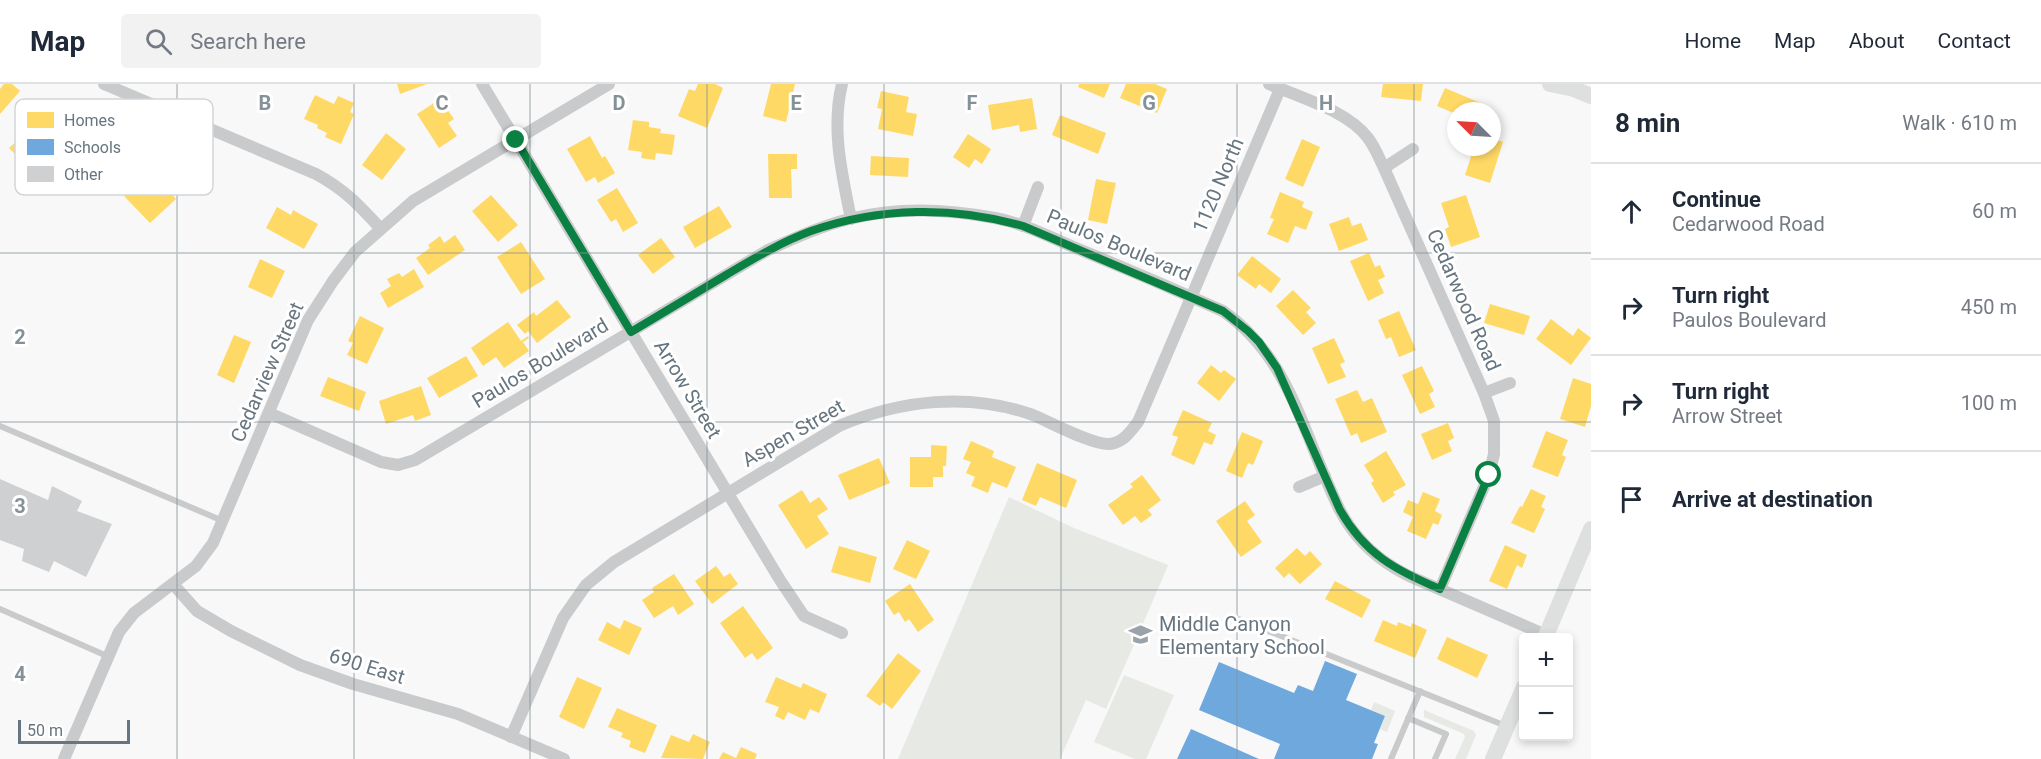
<!DOCTYPE html>
<html lang="en">
<head>
<meta charset="utf-8">
<style>
	:root { --surface:#fff; --page:#f2f2f3; --text:#1f2937; --muted:#747a83; --line:#e0e1e3 }
	body { margin:0; font-family:Roboto,sans-serif; background:var(--page); color:var(--text) }
	.controls { position:absolute; right:18px; bottom:18px; display:grid; overflow:hidden; border-radius:6px; box-shadow:0 3px 9px #0003 }
	.controls button { width:54px; height:54px; display:grid; place-items:center; padding:0; border:0; border-bottom:2px solid var(--line); background:var(--surface); color:var(--text); font:30px sans-serif }
	.compass { position:absolute; left:1447px; top:18px; width:54px; height:54px; border-radius:50%; background:var(--surface); box-shadow:0 3px 9px #0003; rotate:294deg }
	.scale { position:absolute; left:18px; bottom:15px; width:112px; box-sizing:border-box; padding-left:6px; border:3px solid #66757f; border-top:0; font-size:16px; line-height:21px; white-space:nowrap; color:#66757f; -webkit-text-stroke:4px #fff; paint-order:stroke }
	.stop { position:absolute; width:18px; height:18px; margin:-14px; border:4px solid #0b8043; border-radius:50%; background:#fff }
	.stop.end { background:#0b8043; border-color:#fff; box-shadow:0 2px 6px #0008 }
	.list { margin:0; padding:0; list-style:none }
	h2 { display:flex; justify-content:space-between; align-items:center; height:78px; margin:0; padding:0 24px; font-size:26px }
	h2 small { font-size:20px; font-weight:400; color:var(--muted) }
	.list li { display:grid; grid-template-columns:39px 1fr auto; gap:18px; align-items:center; box-sizing:border-box; height:96px; padding:0 24px; border-top:2px solid var(--line) }
	.list b { display:block; font-size:22px; white-space:nowrap }
	.list p { margin:0; font-size:20px; white-space:nowrap; color:var(--muted) }
	.list em { font-size:20px; font-style:normal; color:var(--muted) }
	.icon { flex:none; width:33px; height:33px; fill:none; stroke:currentColor; stroke-width:2; stroke-linecap:round; stroke-linejoin:round }
	.map { position:relative; flex:none; width:1591px; height:675px; overflow:hidden }
	header { display:flex; align-items:center; gap:36px; box-sizing:border-box; height:84px; padding:0 30px; background:var(--surface); border-bottom:2px solid var(--line) }
	header strong { font-size:28px }
	nav { display:flex; gap:33px; margin-inline-start:auto; font-size:21px }
	.search { width:420px; height:54px; background:var(--page); display:flex; align-items:center; gap:15px; box-sizing:border-box; padding:0 21px; border-radius:6px; color:var(--muted); font-size:22px }
	main { display:flex }
	aside { flex:1; background:var(--surface) }
	.map>svg:first-child { display:block }
	.green { fill:#e7e9e5 }
	.homes { fill:#ffd966 }
	.schools { fill:#6fa8dc }
	.building { fill:#ced0d1 }
	.lines { fill:none; stroke-linecap:round; stroke-linejoin:round }
	.lane { stroke:#c9cacb; stroke-width:6 }
	.street { stroke:#c9cacb; stroke-width:12 }
	.secondary { stroke:#dedfdf; stroke-width:16 }
	.route { stroke:#0b8043; stroke-width:8 }
	.grid { fill:none; stroke:#859198; stroke-width:1.5; stroke-opacity:0.55 }
	.labels { text-anchor:middle; dominant-baseline:central; stroke-width:6; stroke-linejoin:round; paint-order:stroke }
	.street-label { font-size:20px; fill:#66757f; stroke:#fff }
	.poi-label { font-size:20px; fill:#66757f; stroke:#fff; text-anchor:start }
	.key { fill:#fff; stroke:#d1d6d9; stroke-width:1.5 }
	.key-label { font-size:16px; fill:#66757f }
	.grid-label { font-size:20px; text-anchor:middle; font-weight:bold; fill:#859198; stroke:#fff; stroke-width:6; stroke-linejoin:round; paint-order:stroke }
</style>
</head>
<body>
<header>
<strong>Map</strong>
<div class="search"><svg class="icon" aria-label="search" viewBox="0 0 24 24"><circle cx="10" cy="10" r="6"/><path d="M15 15l6 6"/></svg>Search here</div>
<nav><a>Home</a><a>Map</a><a>About</a><a>Contact</a></nav>
</header>
<main>
<div class="map">
<svg width="1591" height="675" viewBox="0 0 1591 675">
	<rect width="100%" height="100%" fill="#f8f8f8"/>
	<!-- green -->
	<g class="green">
		<polygon points="1009,413 1074,444 1168,481 1167,484 1106,625 1086,616 1060,675 898,675"/>
		<polygon points="1124,591 1174,611 1146,675 1135,675 1094,658"/>
		<polygon points="1374,618 1395,627 1387,648 1380,645 1385,632 1371,626"/>
		<polygon points="1424,626 1474,647 1476,651 1466,675 1455,675 1465,653 1464,650 1424,633"/>
	</g>
	<!-- homes -->
	<g class="homes">
		<polygon points="4,0 12,0 20,7 0,30 0,5"/>
		<polygon points="397,0 427,0 400,10"/>
		<polygon points="698,0 715,0 723,4 707,44 678,32 689,5 695,7"/>
		<polygon points="771,0 795,0 786,38 763,32"/>
		<polygon points="1079,0 1110,0 1104,14 1078,3"/>
		<polygon points="1126,0 1155,0 1167,5 1157,29 1120,14"/>
		<polygon points="1383,0 1423,0 1421,17 1381,13"/>
		<polygon points="1445,4 1483,20 1479,27 1456,27 1456,30 1437,22"/>
		<polygon points="881,7 909,13 906,28 917,30 913,52 878,45 882,25 877,24"/>
		<polygon points="315,11 334,20 338,12 354,19 350,28 354,30 341,60 325,53 327,49 317,44 318,41 304,35"/>
		<polygon points="1032,14 1037,45 1020,48 1019,41 992,46 988,21"/>
		<polygon points="440,15 454,35 448,39 457,52 439,64 417,30"/>
		<polygon points="1060,31 1106,49 1098,70 1052,51"/>
		<polygon points="43,33 57,48 50,54 62,67 36,92 9,64"/>
		<polygon points="633,36 649,38 649,43 661,45 660,49 675,51 672,71 656,69 655,76 641,74 642,68 628,66"/>
		<polygon points="386,49 406,65 382,96 362,81"/>
		<polygon points="968,50 991,65 982,80 975,75 969,84 953,73"/>
		<polygon points="590,52 602,74 605,72 615,89 598,99 595,93 586,98 567,65"/>
		<polygon points="1492,54 1503,58 1490,99 1465,91 1474,63 1492,63"/>
		<polygon points="1302,55 1320,63 1303,103 1285,95"/>
		<polygon points="768,70 797,70 797,85 791,85 792,114 769,114"/>
		<polygon points="871,72 909,74 908,93 870,91"/>
		<polygon points="157,81 169,94 163,100 176,115 150,139 124,112"/>
		<polygon points="1096,95 1116,99 1107,140 1088,136"/>
		<polygon points="617,104 638,139 623,148 616,135 611,138 597,116"/>
		<polygon points="1280,108 1304,118 1302,123 1313,128 1306,146 1295,142 1288,159 1267,150 1274,135 1270,134"/>
		<polygon points="491,111 518,141 498,158 472,127"/>
		<polygon points="1466,111 1480,153 1451,163 1445,145 1449,143 1441,119"/>
		<polygon points="719,122 732,143 695,164 683,143"/>
		<polygon points="277,123 291,131 293,126 318,140 304,165 266,144"/>
		<polygon points="1349,133 1352,142 1361,139 1368,156 1339,167 1329,140"/>
		<polygon points="455,151 465,166 428,191 416,174 430,164 428,161 440,152 444,159"/>
		<polygon points="661,154 675,173 653,190 638,171"/>
		<polygon points="521,158 545,195 521,210 497,173"/>
		<polygon points="1369,169 1375,183 1380,181 1385,193 1378,196 1384,209 1368,217 1350,177"/>
		<polygon points="1252,172 1281,195 1271,209 1259,200 1256,205 1237,191"/>
		<polygon points="260,175 285,187 272,214 248,203"/>
		<polygon points="414,185 424,203 388,224 380,209 391,202 387,195 399,189 402,193"/>
		<polygon points="1293,206 1311,224 1306,228 1316,239 1303,251 1276,222"/>
		<polygon points="557,216 571,233 537,259 528,247 525,250 517,241 534,228 536,232"/>
		<polygon points="1490,220 1530,232 1524,251 1484,239"/>
		<polygon points="1399,227 1416,266 1399,273 1391,253 1386,255 1378,236"/>
		<polygon points="360,232 384,244 367,280 347,271 353,259 348,257"/>
		<polygon points="1551,235 1573,252 1578,244 1591,254 1571,281 1536,255"/>
		<polygon points="508,238 521,257 528,252 529,254 523,258 529,267 504,284 496,273 483,282 471,264"/>
		<polygon points="234,251 251,258 234,299 217,291"/>
		<polygon points="1334,254 1345,278 1340,280 1346,293 1328,300 1312,264"/>
		<polygon points="466,272 478,292 439,314 427,294"/>
		<polygon points="1211,281 1221,289 1224,286 1236,295 1219,317 1197,299"/>
		<polygon points="1422,282 1434,307 1429,310 1435,323 1420,330 1402,291"/>
		<polygon points="328,293 366,308 359,327 320,312"/>
		<polygon points="1573,294 1591,300 1591,322 1585,343 1560,335"/>
		<polygon points="421,302 431,331 415,337 413,331 386,340 379,317"/>
		<polygon points="1357,306 1363,318 1372,314 1387,348 1361,359 1357,349 1351,352 1335,315"/>
		<polygon points="1183,326 1212,339 1208,347 1216,351 1212,361 1204,358 1194,381 1171,371 1178,353 1172,351"/>
		<polygon points="1448,339 1454,354 1448,357 1452,367 1432,376 1421,350"/>
		<polygon points="1546,347 1568,356 1562,371 1566,373 1558,393 1532,383"/>
		<polygon points="1242,348 1263,357 1253,381 1248,379 1242,394 1226,387"/>
		<polygon points="971,357 994,367 992,373 1016,383 1007,404 992,398 988,409 971,402 975,393 966,389 971,378 963,375"/>
		<polygon points="931,361 947,362 946,382 943,382 943,393 933,393 933,403 910,403 910,373 931,373"/>
		<polygon points="1386,367 1406,401 1393,408 1395,411 1383,419 1371,399 1374,397 1364,381"/>
		<polygon points="879,374 890,399 849,416 838,391"/>
		<polygon points="1037,379 1077,396 1066,424 1040,413 1036,422 1022,416"/>
		<polygon points="1142,391 1161,416 1148,426 1152,431 1141,439 1135,432 1123,441 1108,421 1133,403 1130,400"/>
		<polygon points="1531,405 1546,412 1541,423 1545,425 1534,449 1511,439 1520,422 1522,423"/>
		<polygon points="802,406 810,419 819,413 828,425 817,432 829,450 806,465 778,421"/>
		<polygon points="1423,408 1440,415 1435,427 1442,431 1438,441 1433,439 1426,455 1407,447 1413,433 1403,428 1408,416 1418,420"/>
		<polygon points="1245,417 1255,431 1247,437 1262,458 1241,473 1216,437"/>
		<polygon points="907,456 930,467 916,495 893,485"/>
		<polygon points="1505,461 1527,471 1522,484 1517,481 1507,505 1489,497"/>
		<polygon points="839,462 877,473 870,499 831,488"/>
		<polygon points="1297,464 1305,472 1310,467 1322,480 1300,500 1289,489 1284,494 1275,484"/>
		<polygon points="716,482 724,493 730,489 738,500 712,520 695,497"/>
		<polygon points="674,490 694,520 678,531 673,522 654,534 642,516 654,508 652,504"/>
		<polygon points="1335,497 1371,516 1362,534 1325,515"/>
		<polygon points="910,500 934,536 918,548 909,535 905,538 899,528 894,531 885,517"/>
		<polygon points="743,522 773,564 757,576 752,569 745,574 720,539"/>
		<polygon points="624,536 642,544 629,571 598,556 607,538 620,545"/>
		<polygon points="1383,536 1397,542 1398,538 1411,543 1412,539 1427,546 1415,574 1374,557"/>
		<polygon points="1447,553 1488,571 1477,594 1437,575"/>
		<polygon points="898,569 921,587 892,625 883,618 880,622 866,612"/>
		<polygon points="577,593 602,604 584,645 559,633"/>
		<polygon points="776,593 801,604 803,599 827,610 819,629 810,625 805,636 788,628 784,636 775,632 779,623 765,618"/>
		<polygon points="617,624 657,641 645,669 629,663 631,657 621,653 623,649 608,643"/>
		<polygon points="693,650 710,658 703,675 661,674 671,651 689,658"/>
		<polygon points="741,663 757,670 755,675 719,675 723,668 736,674"/>
	</g>
	<!-- schools -->
	<g class="schools">
		<polygon points="1325,577 1357,590 1346,616 1385,632 1374,659 1378,660 1372,675 1274,675 1280,660 1199,626 1219,578 1294,609 1298,601 1313,607"/>
		<polygon points="1191,645 1259,675 1177,675"/>
	</g>
	<!-- building -->
	<polygon class="building" points="0,395 48,416 52,402 82,417 77,427 112,440 86,493 54,477 49,488 22,477 24,465 0,456"/>
	<g class="lines">
		<!-- lane -->
		<g class="lane">
			<polyline points="0,342 223,437"/>
			<polyline points="0,525 107,572"/>
			<polyline points="1236,534 1506,642"/>
			<polyline points="1408,634 1446,650 1435,675"/>
			<polyline points="1391,675 1420,607"/>
		</g>
		<!-- street -->
		<g class="street">
			<path d="M104 0 316 90C344 105 359 121 380 144"/>
			<polyline points="482,0 780,496 804,532 842,549"/>
			<path d="M842 0C831 45 842 90 851 135"/>
			<path d="M1269 0C1299 13 1348 27 1368 54 1375 63 1379 74 1384 84L1484 309 1494 337V370L1489 391 1440 505"/>
			<polyline points="1384,84 1413,65"/>
			<polyline points="1023,142 1038,103"/>
			<polyline points="1484,309 1510,299"/>
			<path d="M269 329 381 378 398 381 415 376 768 166C795 154 821 142 849 135 895 123 948 125 995 134 1023 139 1050 153 1076 164 1125 184 1174 205 1223 227 1282 268 1298 330 1325 393 1334 414 1342 435 1358 453 1372 470 1389 482 1409 492L1546 551"/>
			<polyline points="1299,403 1325,392"/>
			<polyline points="173,500 197,527 231,547 300,581 353,600 458,630 564,675"/>
			<path d="M511 653 563 534 586 501 614 478 839 342C900 316 969 308 1033 331 1050 338 1094 362 1110 360 1124 358 1130 348 1138 338L1280 5"/>
			<polyline points="64,675 119,548 134,529 196,482 213,459 308,236 333,197 355,168 413,117 609,0"/>
		</g>
		<!-- secondary -->
		<g class="secondary">
			<polyline points="1550,0 1574,5 1591,12"/>
			<polyline points="1545,554 1591,445"/>
			<polyline points="1493,675 1524,603"/>
		</g>
	</g>
	<g class="lines">
		<!-- route -->
		<path class="route" d="M516 56 631 248C663 229 694 210 726 191 753 175 781 158 811 147 880 123 953 122 1023 142L1223 227 1248 247 1259 258 1277 284 1340 426C1365 470 1395 486 1440 505L1489 391"/>
	</g>
	<!-- grid -->
	<path class="grid" d="M177 0V675M354 0V675M530 0V675M707 0V675M884 0V675M1061 0V675M1237 0V675M1414 0V675M0 169H1591M0 338H1591M0 506H1591"/>
	<!-- icons -->
	<defs>
		<symbol id="school-bare" viewBox="-9 -9 18 18"><path d="M0-5L7-2L0 1L-7-2ZM-4 1L0 2.5L4 1V4Q0 6-4 4Z" fill="#99a3a9" stroke="#fff" stroke-width="2.5" paint-order="stroke"/></symbol>
	</defs>
	<g fill-rule="evenodd">
		<use href="#school-bare" x="1124" y="534" width="33" height="33"/>
	</g>
	<g class="labels">
		<!-- street labels -->
		<g class="street-label">
			<text transform="translate(1218 101) rotate(-67)">1120 North</text>
			<text transform="translate(1119 161) rotate(23)">Paulos Boulevard</text>
			<text transform="translate(1464 216) rotate(66)">Cedarwood Road</text>
			<text transform="translate(540 279) rotate(-31)">Paulos Boulevard</text>
			<text transform="translate(267 288) rotate(-66)">Cedarview Street</text>
			<text transform="translate(688 305) rotate(59)">Arrow Street</text>
			<text transform="translate(793 349) rotate(-30)">Aspen Street</text>
			<text transform="translate(367 582) rotate(17)">690 East</text>
		</g>
		<!-- poi labels -->
		<g class="poi-label">
			<text x="1159" y="540">Middle Canyon<tspan x="1159" dy="23">Elementary School</tspan></text>
		</g>
	</g>
	<!-- legend -->
	<rect x="15" y="15" width="198" height="96" rx="9" class="key"/>
	<rect x="27" y="28" width="27" height="16" fill="#ffd966"/>
	<rect x="27" y="55" width="27" height="16" fill="#6fa8dc"/>
	<rect x="27" y="82" width="27" height="16" fill="#ced0d1"/>
	<g class="key-label">
		<text x="64" y="42">Homes</text>
		<text x="64" y="69">Schools</text>
		<text x="64" y="96">Other</text>
	</g>
	<g class="grid-label">
		<text x="265" y="26">B</text>
		<text x="442" y="26">C</text>
		<text x="619" y="26">D</text>
		<text x="796" y="26">E</text>
		<text x="972" y="26">F</text>
		<text x="1149" y="26">G</text>
		<text x="1326" y="26">H</text>
		<text x="20" y="260">2</text>
		<text x="20" y="429">3</text>
		<text x="20" y="597">4</text>
	</g>
</svg>
<div class="controls">
<button>+</button>
<button>−</button>
</div>
<svg class="compass" viewBox="-18 -18 36 36"><path d="M0-13l5 13h-10z" fill="#e53935"/><path d="M0 13l5-13h-10z" fill="#747a83"/></svg>
<div class="scale">50 m</div>
<div class="stop" style="left:1489px;top:391px"></div>
<div class="stop end" style="left:516px;top:56px"></div>
</div>
<aside>
<h2>8 min<small>Walk · 610 m</small></h2>
<ul class="list">
<li><svg class="icon" aria-label="ahead" viewBox="0 0 24 24"><path d="M12 20V5M6 11l6-6 6 6"/></svg><div><b>Continue</b><p>Cedarwood Road</p></div><em>60 m</em></li>
<li><svg class="icon" aria-label="right" viewBox="0 0 24 24"><path d="M7 20v-9h11M14 6l5 5-5 5"/></svg><div><b>Turn right</b><p>Paulos Boulevard</p></div><em>450 m</em></li>
<li><svg class="icon" aria-label="right" viewBox="0 0 24 24"><path d="M7 20v-9h11M14 6l5 5-5 5"/></svg><div><b>Turn right</b><p>Arrow Street</p></div><em>100 m</em></li>
<li><svg class="icon" aria-label="arrive" viewBox="0 0 24 24"><path d="M6 21V4h12l-3 4 3 4H6"/></svg><div><b>Arrive at destination</b></div></li>
</ul>
</aside>
</main>
</body>
</html>
